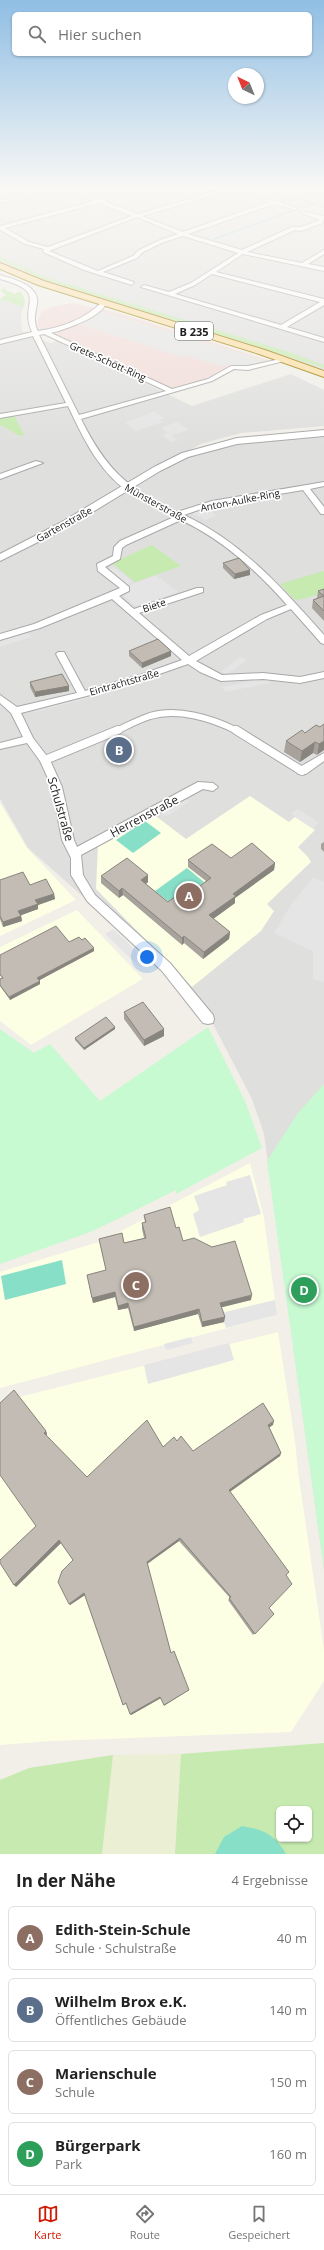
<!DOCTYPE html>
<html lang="de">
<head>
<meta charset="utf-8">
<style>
	:root { --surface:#fff; --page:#f6f6f6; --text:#222; --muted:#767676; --line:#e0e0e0; --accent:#d11801 }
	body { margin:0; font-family:"Open Sans",sans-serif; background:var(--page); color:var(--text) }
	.controls { position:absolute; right:12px; bottom:12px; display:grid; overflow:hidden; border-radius:6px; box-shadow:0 1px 3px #0004 }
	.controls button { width:36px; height:36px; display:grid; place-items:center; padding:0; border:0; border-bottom:1px solid var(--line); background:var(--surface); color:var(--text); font:20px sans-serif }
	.compass { position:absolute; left:228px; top:68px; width:36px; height:36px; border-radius:50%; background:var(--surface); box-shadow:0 1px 3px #0004; rotate:317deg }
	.you { position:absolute; left:147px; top:957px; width:14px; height:14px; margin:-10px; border:3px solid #fff; border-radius:50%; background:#1a73e8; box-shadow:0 0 0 6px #1a73e833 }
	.badge { display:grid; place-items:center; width:26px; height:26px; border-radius:50%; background:var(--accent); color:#fff; font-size:13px; font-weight:700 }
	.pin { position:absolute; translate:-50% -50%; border:2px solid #fff; box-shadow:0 1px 4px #0006 }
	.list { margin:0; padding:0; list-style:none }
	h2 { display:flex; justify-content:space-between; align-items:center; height:52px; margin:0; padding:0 16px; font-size:17px }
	h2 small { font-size:13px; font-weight:400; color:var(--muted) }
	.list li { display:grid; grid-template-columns:26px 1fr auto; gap:12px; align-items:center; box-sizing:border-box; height:64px; margin:0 8px 8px; padding:0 8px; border:1px solid var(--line); border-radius:6px }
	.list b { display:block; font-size:15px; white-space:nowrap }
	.list p { margin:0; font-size:13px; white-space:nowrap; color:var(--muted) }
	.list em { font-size:13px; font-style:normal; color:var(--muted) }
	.icon { flex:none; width:22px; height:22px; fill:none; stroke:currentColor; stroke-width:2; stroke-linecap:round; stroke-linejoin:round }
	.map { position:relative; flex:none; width:324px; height:1854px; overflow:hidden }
	.search { position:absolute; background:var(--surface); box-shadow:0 1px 3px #0004; left:12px; right:12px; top:12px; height:44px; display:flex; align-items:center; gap:10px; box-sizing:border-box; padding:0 14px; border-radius:6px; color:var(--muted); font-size:15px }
	.sheet { height:340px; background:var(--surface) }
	nav { display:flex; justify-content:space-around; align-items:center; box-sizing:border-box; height:56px; border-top:1px solid var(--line); background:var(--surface); font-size:11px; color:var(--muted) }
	nav a { display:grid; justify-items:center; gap:2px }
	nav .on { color:var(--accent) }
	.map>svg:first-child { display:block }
	.residential { fill:#dfdfde }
	.commercial { fill:#f2dcd8 }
	.education { fill:#fcffe4 }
	.farmland { fill:#ebefd4 }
	.grass { fill:#c6eaaf; fill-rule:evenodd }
	.park { fill:#c7fad1 }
	.pitch { fill:#88dfc7 }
	.parking { fill:#e5e5e5 }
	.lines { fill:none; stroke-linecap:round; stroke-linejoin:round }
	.stream { stroke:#aacdde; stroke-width:2 }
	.pedestrian-far1-casing { stroke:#a8a8a8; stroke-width:8 }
	.pedestrian-casing { stroke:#a8a8a8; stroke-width:10 }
	.minor-casing { stroke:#a8a8a8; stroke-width:2 }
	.tertiary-casing { stroke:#a8a8a8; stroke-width:2 }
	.primary-casing { stroke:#9e7b01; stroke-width:2 }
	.pedestrian-far1 { stroke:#fff; stroke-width:6 }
	.pedestrian { stroke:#fff; stroke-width:8 }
	.minor { fill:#fff; fill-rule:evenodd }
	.tertiary { fill:#fff; fill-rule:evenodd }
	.primary { fill:#fbdfa3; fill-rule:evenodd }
	.wall { fill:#a7a29b }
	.shaded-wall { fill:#88847e }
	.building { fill:#c2bcb4; stroke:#88847e }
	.labels { text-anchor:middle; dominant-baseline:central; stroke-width:3.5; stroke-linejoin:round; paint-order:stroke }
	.far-street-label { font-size:10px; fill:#212121; stroke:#fff }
	.shield { fill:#fff; stroke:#646464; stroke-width:1 }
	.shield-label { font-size:11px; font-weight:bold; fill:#212121 }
	.street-label { font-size:12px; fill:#212121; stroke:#fff }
</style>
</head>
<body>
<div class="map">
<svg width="324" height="1854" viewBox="0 0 324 1854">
	<rect width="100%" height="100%" fill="#f1efe8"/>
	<!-- residential -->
	<g class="residential">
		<polygon points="0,189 324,189 324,370 60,287 0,263"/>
		<polygon points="0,299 24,307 21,314 22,331 50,343 57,341 66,345 192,406 291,374 324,390 324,426 241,433 201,444 123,486 60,524 0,554"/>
		<polygon points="324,436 324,1570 264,1134 252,1099 213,1024 190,991 28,848 0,799 0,559 187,457 215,448 248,442 289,437"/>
	</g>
	<!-- commercial -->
	<polygon class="commercial" points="72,303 118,313 274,362 254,367 232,367 208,379 173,390 127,370 85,348 41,332 37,322 42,311 52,307"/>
	<!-- education -->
	<g class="education">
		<polygon points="250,796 289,822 295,817 315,830 298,847 308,857 311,862 267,904 274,911 261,931 192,987 96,889 98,844 153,814 186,839"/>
		<polygon points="0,803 27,848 76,900 0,936"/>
		<polygon points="77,910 143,979 31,1045 0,1021 0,947"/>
		<polygon points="250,1163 264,1218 277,1315 0,1388 0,1272 102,1241"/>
		<polygon points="278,1332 295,1441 298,1471 324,1650 324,1681 291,1732 52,1741 0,1745 0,1408 19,1397"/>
	</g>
	<!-- farmland -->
	<polygon class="farmland" points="181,1754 175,1854 102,1854 113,1755"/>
	<!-- grass -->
	<g class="grass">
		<polygon points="0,257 49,278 292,353 324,365 324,368 45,280 0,260"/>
		<path d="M9 286 4 289 15 294 20 291C24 296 26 301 24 307L0 299 6 295 0 290Z"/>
		<polygon points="14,415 24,435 20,436 0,425 0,419"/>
		<polygon points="152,545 181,566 135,582 112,563"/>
		<polygon points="324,571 324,593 298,600 294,599 280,584"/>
		<path d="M324 1743V1854H175L181 1754ZM279 1809H309V1839H279Z"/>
		<polygon points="113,1755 102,1854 0,1854 0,1780 29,1768"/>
	</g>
	<!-- park -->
	<g class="park">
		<polygon points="208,1027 245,1101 262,1148 176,1194 176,1190 93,1231 0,1264 0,1029 34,1053 50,1044 100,1101"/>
		<polygon points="324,1084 324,1569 267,1161 298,1113"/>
	</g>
	<!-- pitch -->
	<g class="pitch">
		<polygon points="145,821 161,833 133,853 116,840"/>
		<polygon points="187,868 204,882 172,904 155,891"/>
		<polygon points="62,1260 66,1284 5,1300 1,1276"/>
		<path d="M242 1826C264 1830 274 1834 286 1854H215L224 1837Z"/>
	</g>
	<!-- parking -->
	<g class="parking">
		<polygon points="100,311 266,361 248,366 222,366 185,356 182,357 75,323"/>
		<polygon points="154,411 164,418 160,420 163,422 136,431 125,423"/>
		<polygon points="177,422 189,430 172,435 177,440 171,442 162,435 168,433 161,428"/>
		<polygon points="208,508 216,516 205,520 193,513"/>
		<polygon points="114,567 133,582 126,585 107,569"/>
		<polygon points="156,575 178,592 135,606 125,597 128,586"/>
		<polygon points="28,633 31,637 0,647 0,641"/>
		<polygon points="241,657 247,660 227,674 221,671"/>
		<polygon points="267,678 270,683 225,692 222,687"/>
		<polygon points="102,691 104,694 34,712 33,710"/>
		<polygon points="181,798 190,801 167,816 159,813"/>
		<polygon points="297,809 301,811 319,823 313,828 291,814"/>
		<polygon points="313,877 324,882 324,982 313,979 313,951 274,933 290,906"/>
		<polygon points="113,929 148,962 140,967 105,934"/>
		<polygon points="250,1175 261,1214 243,1219 244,1222 200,1237 193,1214 199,1210 194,1196 227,1185 226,1182"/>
		<polygon points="275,1300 277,1315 226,1328 221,1313"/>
		<polygon points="191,1337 193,1343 166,1350 164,1344"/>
		<polygon points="229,1343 234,1360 148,1384 144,1365"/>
	</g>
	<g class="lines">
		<!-- stream -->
		<g class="stream">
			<polyline points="272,189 288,195"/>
			<polyline points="293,196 316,204"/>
			<polyline points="322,206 324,207"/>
			<polyline points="297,209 314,204"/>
			<polyline points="214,239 294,210"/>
		</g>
		<defs>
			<path id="pedestrian-far1" d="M116 731C127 726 138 720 150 716 178 708 212 718 237 731"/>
			<g id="pedestrian">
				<polyline points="236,730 302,771"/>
				<polyline points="45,760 118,730"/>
			</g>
			<g id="minor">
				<polygon points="44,189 52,189 0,203 0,200"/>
				<path d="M62 189C75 189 89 200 101 199 116 198 130 189 146 189L104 201 138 214 224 189C244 189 256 199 273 201 285 202 301 189 315 189L279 202 296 208V210L274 204 188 234 242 250 292 227H301L320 220 301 213V211L324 216 323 223 301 231 295 230 247 252 302 263 324 250V254L308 264 324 267V271L243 254 216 272 324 299V305L287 327 324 338V342L141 287 144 285 169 292 191 283 238 253 183 236 164 242 143 252 137 258 103 272 134 282 132 285 84 270 43 252 44 249 25 244 0 230V226L94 201ZM231 190 269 202 183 232 142 216ZM99 203 132 216 48 247 29 242 5 228ZM137 217 178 234 160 240 139 250 133 256 98 271 49 251ZM212 274 320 302 281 325 175 294 195 285Z"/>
				<path d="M0 275C13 279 40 285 37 304 35 315 33 321 38 331 61 328 85 319 102 302H106C105 316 64 330 51 333L172 389 208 379 231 366H248L285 358 288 360 248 370 234 369 212 381 81 419C106 469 126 488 177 512L212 501 324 482V486L310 489 324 507V514H321L303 490 213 505 184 515C242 542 282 588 324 635V644L321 643 291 609 267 619 196 661 222 675 263 673 300 677 324 672V678L300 683 263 679 221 681 200 672 188 664 125 686 21 713 33 738 50 760 62 787 74 840 77 847 198 782 213 783 218 787 213 791 203 789 81 855 83 875 95 895 170 963 213 1015 214 1019 213 1023 208 1024 203 1023 162 971 87 901 71 875V858L62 840 52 787 40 761 27 743 0 749V743L23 737 11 713 0 703V695L17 707 77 693 56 654 58 652H64L85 691 140 675 182 660 112 599 40 628 0 640V634L34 624 120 588 98 571 97 564 113 556 114 547 120 541 174 517C161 509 146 504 133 495 100 474 84 440 68 406L0 418V414L66 403 33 336 0 344V340L32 332C18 303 51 293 0 279ZM44 334 166 391 79 415 39 335ZM181 520C223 540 256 570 287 605L261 615 189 656 139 613 203 592V588H197L134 609 119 596 129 591V587L105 567 120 559 122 548 126 545Z"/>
				<polygon points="36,461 43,463 0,479 0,474"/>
				<polygon points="324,753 324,761 306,774 298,774 297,771 298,768"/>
			</g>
			<polygon id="tertiary" points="324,430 324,436 237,444 188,457 160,471 68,527 0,561 0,554 60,523 154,467 182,453 237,438"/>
			<polygon id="primary" points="0,263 44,281 265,350 324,371 324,377 259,354 38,285 0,269"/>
		</defs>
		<!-- pedestrian-far1 casing -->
		<use href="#pedestrian-far1" class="pedestrian-far1-casing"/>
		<!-- pedestrian casing -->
		<use href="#pedestrian" class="pedestrian-casing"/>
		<!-- minor casing -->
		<use href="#minor" class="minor-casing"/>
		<!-- tertiary casing -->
		<use href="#tertiary" class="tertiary-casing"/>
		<!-- primary casing -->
		<use href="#primary" class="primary-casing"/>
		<!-- pedestrian-far1 -->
		<use href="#pedestrian-far1" class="pedestrian-far1"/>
		<!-- pedestrian -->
		<use href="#pedestrian" class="pedestrian"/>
		<!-- minor -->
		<use href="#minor" class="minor"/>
		<!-- tertiary -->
		<use href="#tertiary" class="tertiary"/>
		<!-- primary -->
		<use href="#primary" class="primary"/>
	</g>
	<!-- wall -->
	<g class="wall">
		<polygon points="223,563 250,570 250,575 234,579 223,568"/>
		<polygon points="324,589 324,621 312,608 313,600 317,598 318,591"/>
		<polygon points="129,651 171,651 171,656 142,668 129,656"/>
		<polygon points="30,682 69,686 69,691 35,697 30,687"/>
		<polygon points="324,724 317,755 313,753 300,762 284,752 286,741 305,733 320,727"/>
		<polygon points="324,842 324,852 321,849 321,844"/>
		<polygon points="231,858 275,863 274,870 235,898 235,903 213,919 230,932 229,939 203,959 184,943 182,945 123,895 119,898 101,883 101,876 148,875 148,882 146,884 168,902 184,897 206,881 188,867 188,860"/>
		<polygon points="0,880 30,885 54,894 55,899 38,905 38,909 21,915 22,921 3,927 0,919"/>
		<polygon points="82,940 94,948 94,951 39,980 40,981 40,984 10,1000 0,986 0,979 2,978 0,975 0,955"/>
		<polygon points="124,1012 164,1029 164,1036 144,1046 124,1019"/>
		<polygon points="115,1027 115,1029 84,1050 75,1040 75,1038"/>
		<polygon points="144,1215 176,1228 183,1241 251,1300 221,1307 225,1317 224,1322 202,1327 198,1314 134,1331 128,1308 118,1310 115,1297 93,1303 88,1280 106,1270 99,1239 124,1243 144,1238 142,1229 142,1223 145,1223"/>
		<polygon points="273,1425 269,1427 281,1453 280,1456 230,1492 287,1575 269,1608 274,1614 253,1635 228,1600 230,1598 179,1541 147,1564 171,1653 189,1690 164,1706 161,1698 131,1715 126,1704 123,1705 85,1595 70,1605 73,1560 61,1543 16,1587 36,1526 46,1431 47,1434 46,1436 87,1477 163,1447 177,1441 193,1451"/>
	</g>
	<!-- shaded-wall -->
	<g class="shaded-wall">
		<polygon points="250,570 250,575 234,579 235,574"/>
		<polygon points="171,651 171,656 142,668 142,663"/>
		<polygon points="69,686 69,691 35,697 35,692"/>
		<polygon points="324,741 324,750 317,755 319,744"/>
		<polygon points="315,742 313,753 300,762 302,751"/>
		<polygon points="275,863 274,870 235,898 235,903 209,922 209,915 233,894"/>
		<polygon points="148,875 148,882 141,887 141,880"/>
		<polygon points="122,888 123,895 119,898 119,891"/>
		<polygon points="54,894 55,899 38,905 38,909 19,916 18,911 35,900"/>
		<polygon points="21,916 22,921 3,927 3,922"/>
		<polygon points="230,932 229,939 203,959 204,952"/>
		<polygon points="184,936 184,943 182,945 182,938"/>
		<polygon points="94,948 94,951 38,981 37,978"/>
		<polygon points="40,981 40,984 10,1000 9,997"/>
		<polygon points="115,1027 115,1029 84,1050 84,1048"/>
		<polygon points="164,1029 164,1036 144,1046 144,1040"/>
		<polygon points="115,1292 115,1297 93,1303 92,1298"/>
		<polygon points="252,1295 251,1300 219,1308 220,1303"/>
		<polygon points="128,1303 128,1308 118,1310 118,1306"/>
		<polygon points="199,1309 198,1314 134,1331 134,1327"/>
		<polygon points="225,1317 224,1322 202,1327 202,1322"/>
		<polygon points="274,1421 273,1425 267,1429 268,1425"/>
		<polygon points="46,1431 47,1434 45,1437 44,1433"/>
		<polygon points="281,1453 280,1456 228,1493 229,1490"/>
		<polygon points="180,1538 179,1541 147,1564 147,1562"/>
		<polygon points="59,1540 61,1543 16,1587 14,1585"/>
		<polygon points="84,1593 85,1595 70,1605 69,1604"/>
		<polygon points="160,1697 161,1698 131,1715 130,1714"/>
	</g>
	<!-- building -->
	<g class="building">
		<polygon points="239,558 250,570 235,574 223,563"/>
		<polygon points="324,589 324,596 318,591"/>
		<polygon points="324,596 324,611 313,600"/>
		<polygon points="158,639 171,651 142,663 129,651"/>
		<polygon points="62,674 69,686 35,692 30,682"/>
		<polygon points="324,724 324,741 319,744 315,742 302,751 286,741 302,730 305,733 316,725 320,727"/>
		<polygon points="252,843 275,863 233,894 236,896 209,915 230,932 204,952 184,936 182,938 122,888 119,891 101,876 127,858 148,875 141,880 168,902 180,893 184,897 211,878 188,860 212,844 231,858"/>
		<polygon points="23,872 30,885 46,879 54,894 35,900 38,904 18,911 21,916 3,922 0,916 0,880"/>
		<polygon points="56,926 69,942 79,937 82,940 85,938 94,948 37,978 40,981 9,997 0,985 0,979 3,978 0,974 0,955"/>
		<polygon points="143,1002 164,1029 144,1040 124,1012"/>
		<polygon points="106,1017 115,1027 84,1048 75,1038"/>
		<polygon points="170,1207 176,1228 179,1227 183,1241 194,1238 212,1247 235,1241 252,1295 220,1303 225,1317 202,1322 199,1309 134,1327 128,1303 118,1306 115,1292 92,1298 87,1275 106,1270 99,1239 122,1233 124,1243 146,1238 142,1223 146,1222 144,1215"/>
		<polygon points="14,1390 46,1431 44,1433 87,1477 147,1420 163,1447 174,1437 177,1441 181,1436 193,1451 263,1403 274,1421 268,1425 281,1453 229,1490 289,1572 286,1575 292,1584 269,1608 274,1614 255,1634 229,1598 231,1597 180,1538 147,1562 171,1653 174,1651 189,1690 164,1705 160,1697 130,1714 126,1703 123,1705 84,1593 69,1604 58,1582 62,1571 73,1560 59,1540 14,1585 0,1563 0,1560 36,1526 0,1475 0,1403"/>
	</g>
	<!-- sky -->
	<linearGradient id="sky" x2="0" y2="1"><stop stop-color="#8fbee4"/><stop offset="0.42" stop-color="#f9f8f5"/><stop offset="1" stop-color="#f9f8f5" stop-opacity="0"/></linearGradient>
	<rect width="324" height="449" fill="url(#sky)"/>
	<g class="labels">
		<!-- far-street labels -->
		<g class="far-street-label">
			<text transform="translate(108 361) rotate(24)">Grete-Schött-Ring</text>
			<text transform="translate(240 500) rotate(-11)">Anton-Aulke-Ring</text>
			<text transform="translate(156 503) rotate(29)">Münsterstraße</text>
			<text transform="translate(64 524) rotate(-29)">Gartenstraße</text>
			<text transform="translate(154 605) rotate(-19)">Biete</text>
			<text transform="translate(124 682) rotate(-16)">Eintrachtstraße</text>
		</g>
		<!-- shield labels -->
		<rect class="shield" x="175" y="322" width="38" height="18" rx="3"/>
		<g class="shield-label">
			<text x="194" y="331">B 235</text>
		</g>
		<!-- street labels -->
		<g class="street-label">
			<text transform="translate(61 809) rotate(74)">Schulstraße</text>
			<text transform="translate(144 816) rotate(-28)">Herrenstraße</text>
		</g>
	</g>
</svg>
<div class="controls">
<button><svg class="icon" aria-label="locate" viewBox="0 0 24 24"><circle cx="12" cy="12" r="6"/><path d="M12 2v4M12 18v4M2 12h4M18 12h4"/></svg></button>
</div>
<svg class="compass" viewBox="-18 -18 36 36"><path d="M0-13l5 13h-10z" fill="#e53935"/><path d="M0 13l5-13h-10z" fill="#767676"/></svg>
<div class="you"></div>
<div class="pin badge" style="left:189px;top:896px;background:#8d6e63">A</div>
<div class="pin badge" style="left:119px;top:750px;background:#5c6f8a">B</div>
<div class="pin badge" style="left:136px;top:1285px;background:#8d6e63">C</div>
<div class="pin badge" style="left:304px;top:1290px;background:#2e9e5b">D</div>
<div class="search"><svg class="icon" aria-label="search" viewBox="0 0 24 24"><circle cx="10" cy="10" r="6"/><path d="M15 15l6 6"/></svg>Hier suchen</div>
</div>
<section class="sheet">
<h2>In der Nähe<small>4 Ergebnisse</small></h2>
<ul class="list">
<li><span class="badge" style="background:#8d6e63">A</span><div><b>Edith-Stein-Schule</b><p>Schule · Schulstraße</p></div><em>40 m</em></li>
<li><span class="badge" style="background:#5c6f8a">B</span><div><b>Wilhelm Brox e.K.</b><p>Öffentliches Gebäude</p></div><em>140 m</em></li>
<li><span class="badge" style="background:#8d6e63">C</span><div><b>Marienschule</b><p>Schule</p></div><em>150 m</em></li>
<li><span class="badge" style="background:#2e9e5b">D</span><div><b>Bürgerpark</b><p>Park</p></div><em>160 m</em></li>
</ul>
</section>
<nav>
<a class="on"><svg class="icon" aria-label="map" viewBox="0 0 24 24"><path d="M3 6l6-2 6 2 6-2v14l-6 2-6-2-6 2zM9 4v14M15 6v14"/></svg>Karte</a>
<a><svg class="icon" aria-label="directions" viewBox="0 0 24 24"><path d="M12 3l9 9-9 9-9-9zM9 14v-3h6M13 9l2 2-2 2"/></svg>Route</a>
<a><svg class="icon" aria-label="saved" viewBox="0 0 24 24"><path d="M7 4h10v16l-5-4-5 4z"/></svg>Gespeichert</a>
</nav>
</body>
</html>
